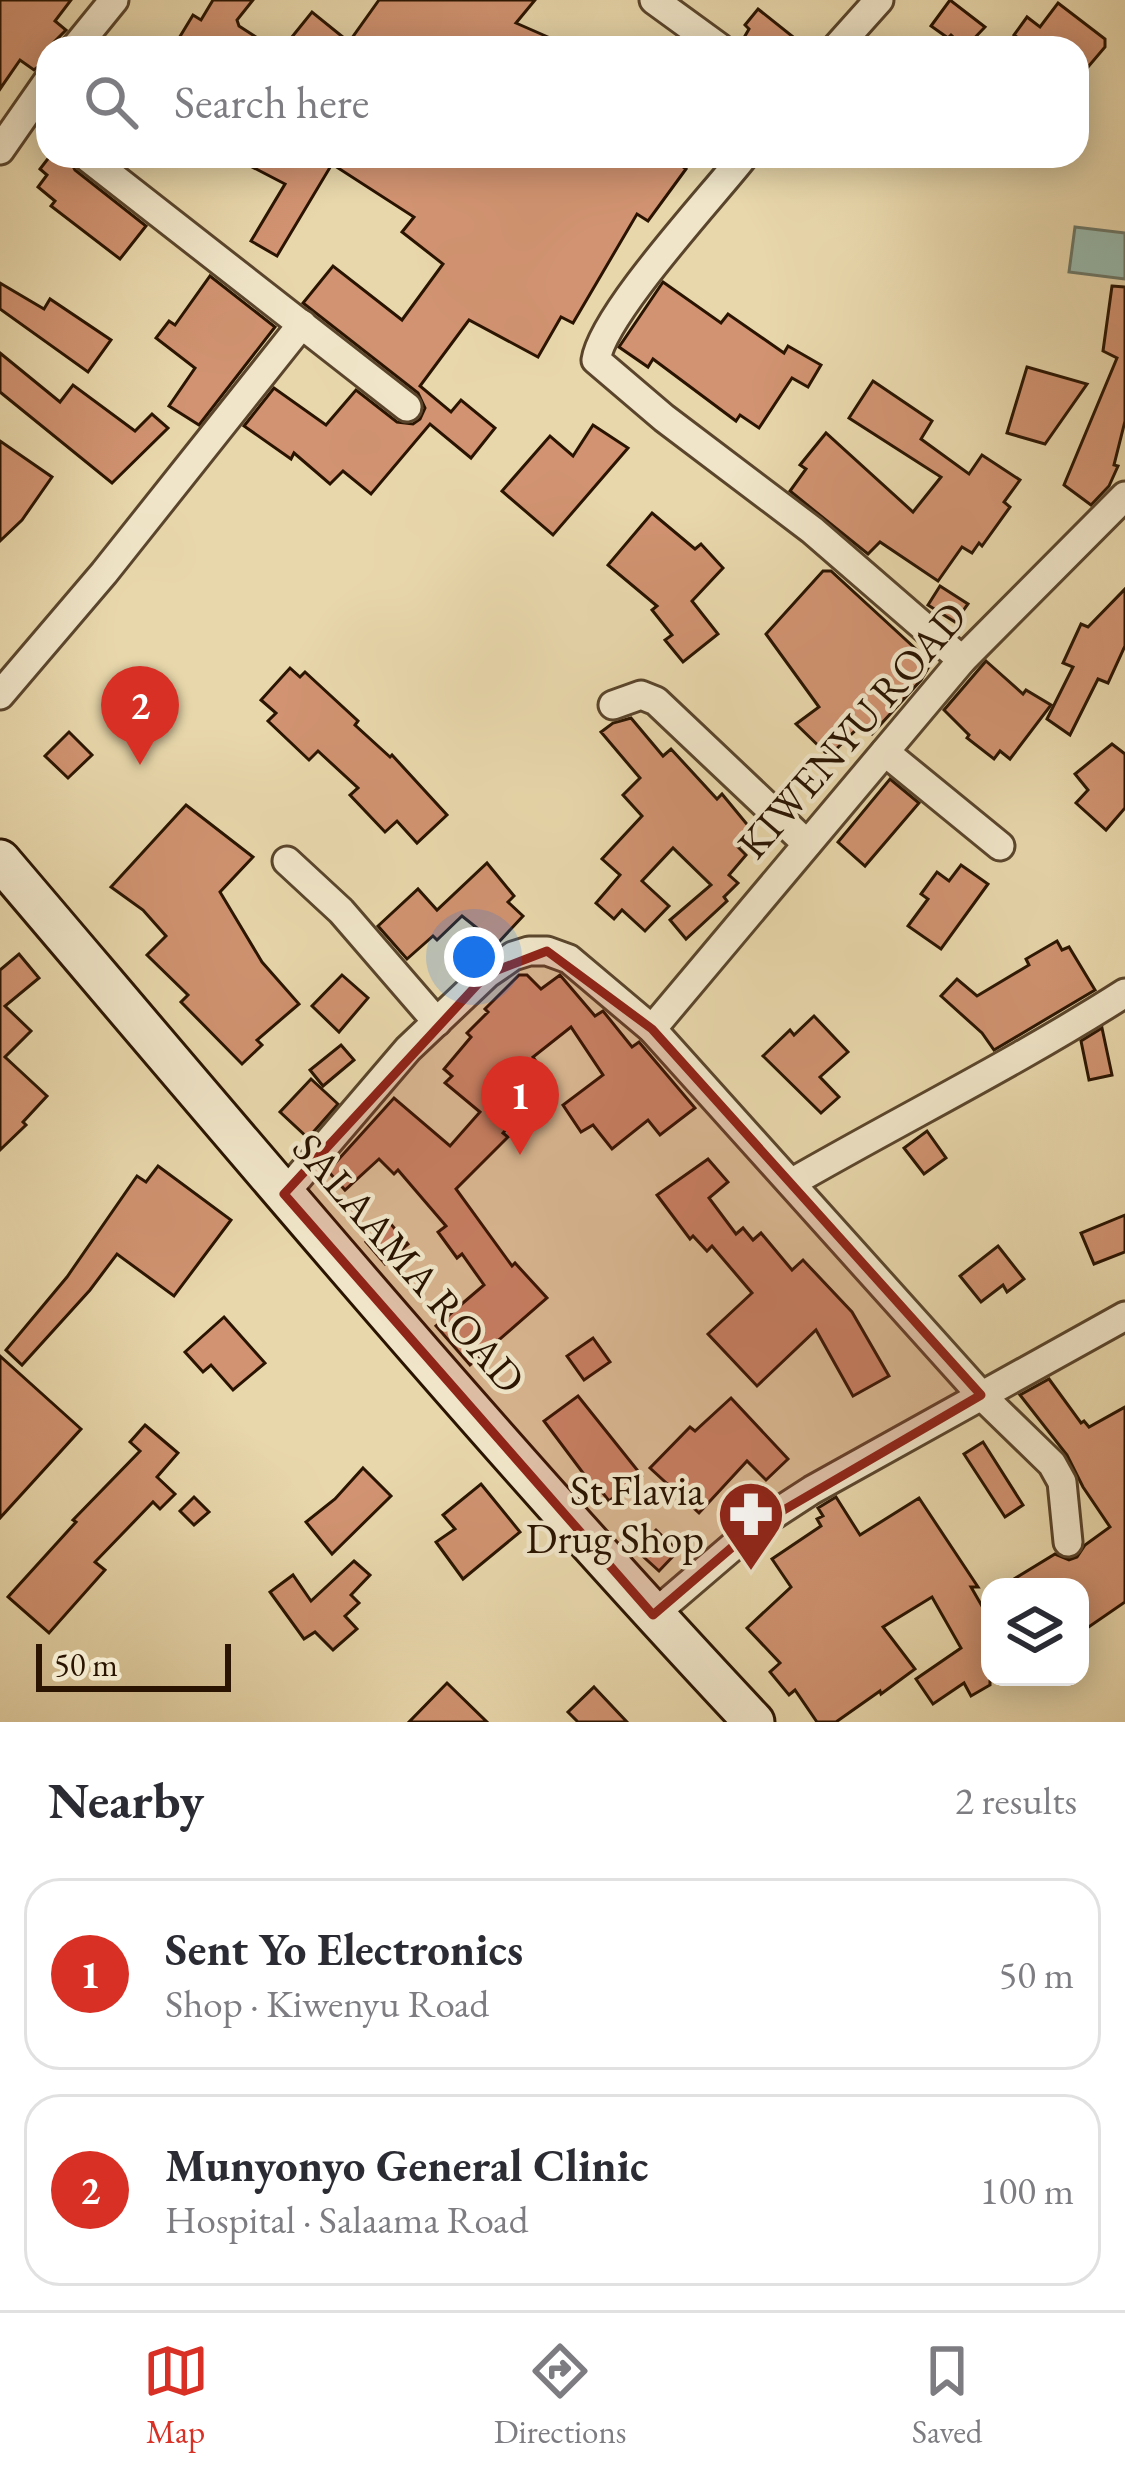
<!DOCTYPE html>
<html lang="en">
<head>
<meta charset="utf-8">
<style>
	:root { --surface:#fff; --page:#f2f2f3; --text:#2b2b33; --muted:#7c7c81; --line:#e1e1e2; --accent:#d93025 }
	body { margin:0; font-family:"EB Garamond",serif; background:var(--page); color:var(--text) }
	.controls { position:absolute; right:36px; bottom:36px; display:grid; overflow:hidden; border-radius:24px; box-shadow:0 6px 30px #0003 }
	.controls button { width:108px; height:108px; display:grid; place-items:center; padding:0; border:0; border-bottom:3px solid var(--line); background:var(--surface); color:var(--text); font:60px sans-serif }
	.scale { position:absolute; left:36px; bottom:30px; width:195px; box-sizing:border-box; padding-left:12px; border:6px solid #2a1401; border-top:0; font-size:33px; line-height:42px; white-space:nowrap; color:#2a1401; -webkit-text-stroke:9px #f0e5c8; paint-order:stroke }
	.you { position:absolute; left:474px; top:957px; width:42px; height:42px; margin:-30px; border:9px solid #fff; border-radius:50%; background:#1a73e8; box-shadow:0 0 0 18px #1a73e833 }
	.badge { display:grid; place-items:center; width:78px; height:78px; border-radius:50%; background:var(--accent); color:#fff; font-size:39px; font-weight:700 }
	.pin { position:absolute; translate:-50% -99px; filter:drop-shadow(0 3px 6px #0008) }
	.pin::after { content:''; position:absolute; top:63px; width:42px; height:36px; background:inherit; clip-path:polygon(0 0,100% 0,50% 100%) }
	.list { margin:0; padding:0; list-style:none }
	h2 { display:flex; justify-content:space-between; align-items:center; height:156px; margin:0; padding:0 48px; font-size:51px }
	h2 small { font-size:39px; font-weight:400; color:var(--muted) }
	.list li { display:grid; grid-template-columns:78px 1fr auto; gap:36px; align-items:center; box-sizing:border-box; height:192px; margin:0 24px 24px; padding:0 24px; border:3px solid var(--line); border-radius:36px }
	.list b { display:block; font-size:45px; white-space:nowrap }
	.list p { margin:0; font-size:39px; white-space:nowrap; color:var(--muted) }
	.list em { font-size:39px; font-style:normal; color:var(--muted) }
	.icon { flex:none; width:66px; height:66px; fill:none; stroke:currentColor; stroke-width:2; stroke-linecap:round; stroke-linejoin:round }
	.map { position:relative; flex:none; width:1125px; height:1722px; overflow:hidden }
	.search { position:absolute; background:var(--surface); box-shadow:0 6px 30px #0003; left:36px; right:36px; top:36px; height:132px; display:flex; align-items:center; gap:30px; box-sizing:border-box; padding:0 42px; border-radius:36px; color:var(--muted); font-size:45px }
	.sheet { height:588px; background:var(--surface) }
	nav { display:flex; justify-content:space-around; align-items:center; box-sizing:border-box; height:168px; border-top:3px solid var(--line); background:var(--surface); font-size:33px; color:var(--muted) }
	nav a { display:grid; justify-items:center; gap:6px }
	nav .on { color:var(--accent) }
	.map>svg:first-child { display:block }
	.water { fill:#97b9ad; stroke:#6b7768; stroke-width:3 }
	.building { fill:#d19371; stroke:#2a1401; stroke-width:3 }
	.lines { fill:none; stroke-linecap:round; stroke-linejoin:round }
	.minor-casing { stroke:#5a452c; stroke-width:33 }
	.secondary-casing { stroke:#2a1401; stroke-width:45 }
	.minor { stroke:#f0e5c8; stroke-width:27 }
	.secondary { stroke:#f0e5c8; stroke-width:39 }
	.marked { fill:#8f2418; fill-opacity:0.2; stroke:#8f2418; stroke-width:9; stroke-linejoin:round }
	.labels { text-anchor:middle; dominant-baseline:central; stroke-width:9; stroke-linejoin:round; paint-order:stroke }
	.street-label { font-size:42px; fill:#2a1401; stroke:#f0e5c8 }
	.poi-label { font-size:42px; fill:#2a1401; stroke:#f0e5c8; text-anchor:end }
</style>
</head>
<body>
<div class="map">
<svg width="1125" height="1722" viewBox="0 0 1125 1722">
	<rect width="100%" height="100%" fill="#e8d7ab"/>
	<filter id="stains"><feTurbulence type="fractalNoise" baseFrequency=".00167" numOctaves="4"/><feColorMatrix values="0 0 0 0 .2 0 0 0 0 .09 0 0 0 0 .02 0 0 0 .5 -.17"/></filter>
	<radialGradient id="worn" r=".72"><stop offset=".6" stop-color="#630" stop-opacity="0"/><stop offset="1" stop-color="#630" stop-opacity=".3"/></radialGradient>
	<!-- water -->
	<polygon class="water" points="1075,227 1125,233 1125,279 1069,272"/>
	<!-- building -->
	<g class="building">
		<polygon points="0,0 71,0 55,21 66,30 48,48 48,59 34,70 20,60 0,89"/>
		<polygon points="213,0 253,0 237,20 239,26 273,48 173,48 193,15 201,20"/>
		<polygon points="379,0 535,0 516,23 573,48 283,48 312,12 349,42"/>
		<polygon points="950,0 985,27 965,48 951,35 948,38 931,26"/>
		<polygon points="1058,3 1105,39 1105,47 1077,80 1077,48 1023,48 1026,44 1014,35 1027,17 1040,27"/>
		<polygon points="758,9 807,48 738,48 749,29 745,25"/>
		<polygon points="50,156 68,156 75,170 146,226 120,259 51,206 55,201 38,187 47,175 40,169"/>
		<polygon points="231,156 668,156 686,169 648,221 637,214 573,323 561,317 538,357 469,320 420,386 451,412 461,400 495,428 471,458 430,424 371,494 343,471 330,484 294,453 291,459 244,426 274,388 326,425 356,390 397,422 413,424 420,419 425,408 418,393 303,303 333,266 402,320 443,264 402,232 414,217 332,164 277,256 251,241 285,184"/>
		<polygon points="210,276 275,327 199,425 169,406 195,368 156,338 169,321 175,325"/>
		<polygon points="663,282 721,323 728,314 784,353 788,346 821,365 808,387 792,378 759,428 740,415 736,421 653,359 648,367 619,347"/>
		<polygon points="0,283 44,309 50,299 111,340 88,372 0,309"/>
		<polygon points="1112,286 1125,287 1125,421 1114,465 1118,466 1109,486 1091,505 1064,485 1117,358 1103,351"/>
		<polygon points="0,353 60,402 73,385 135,431 152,414 168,428 112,483 0,392"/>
		<polygon points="1027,367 1087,384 1045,444 1007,433"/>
		<polygon points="873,381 932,421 921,439 969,474 982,455 1020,480 1004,502 1010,507 982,546 979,543 972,553 962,547 938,581 880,542 868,554 790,491 806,469 800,465 826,433 913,512 941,477 849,418"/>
		<polygon points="593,425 628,448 553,535 502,491 550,436 573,456"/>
		<polygon points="0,441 52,477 22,520 0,541"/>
		<polygon points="652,513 695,549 701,544 723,568 692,601 718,634 683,662 665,640 672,635 652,610 657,606 608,565"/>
		<polygon points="823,571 831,571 931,663 921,680 872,734 861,725 829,756 796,724 819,707 766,634"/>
		<polygon points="940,586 968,604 955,622 928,605"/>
		<polygon points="1125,589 1125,646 1108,683 1098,679 1070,735 1047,719 1073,667 1063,663 1081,624 1088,627"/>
		<polygon points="986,661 1023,694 1026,690 1051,705 1010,759 1000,751 994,759 967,738 969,735 944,710"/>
		<polygon points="290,668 300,677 305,672 358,721 355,725 390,757 392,755 447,815 417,843 397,821 385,832 350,795 358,788 318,751 309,760 268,721 276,713 261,700"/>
		<polygon points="631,718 663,756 671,749 717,799 722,794 755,834 738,847 746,855 729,875 738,883 724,897 727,901 686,939 670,920 711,885 673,848 642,881 669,906 645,931 622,910 614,919 596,903 620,875 602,859 642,816 623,795 640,778 601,732 613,723"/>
		<polygon points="69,732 92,755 68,778 45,756"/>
		<polygon points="1112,744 1125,754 1125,808 1106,830 1076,803 1088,790 1075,774"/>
		<polygon points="890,779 919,803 865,866 838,842"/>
		<polygon points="186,805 253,857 220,892 262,962 299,1004 257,1040 262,1045 242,1064 181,1002 188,995 147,955 166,936 143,910 111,887"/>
		<polygon points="487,863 514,896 508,902 523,916 497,944 462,916 437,940 433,936 407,959 378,926 418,889 437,910"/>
		<polygon points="961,865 988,884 941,949 908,926 928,899 921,894 937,872 949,881"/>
		<polygon points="1057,941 1062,950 1069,947 1095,990 994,1050 982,1033 941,996 957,979 977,996 1029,965 1026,959"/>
		<polygon points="19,954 39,978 5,1006 31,1031 5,1057 47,1096 23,1122 26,1125 0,1150 0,970"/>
		<polygon points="342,975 368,998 339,1032 312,1006"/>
		<polygon points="519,975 527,975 541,989 560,975 595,1016 603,1011 632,1047 639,1042 695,1108 660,1135 648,1120 612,1149 593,1125 581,1132 563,1105 603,1075 571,1027 533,1057 540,1067 535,1071 545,1085 503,1133 508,1137 456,1189 512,1266 515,1263 547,1298 470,1365 436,1326 484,1285 462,1254 457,1258 438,1232 446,1226 398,1170 394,1174 379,1159 345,1190 328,1171 394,1098 450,1146 480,1112 445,1083 452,1076 444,1069 471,1037 467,1033 488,1012 485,1009"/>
		<polygon points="814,1016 848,1052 820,1077 839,1097 821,1113 763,1056 790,1030 794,1035"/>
		<polygon points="1102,1028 1112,1075 1089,1080 1081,1041"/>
		<polygon points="341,1045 354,1060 323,1086 310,1070"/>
		<polygon points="311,1079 338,1104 308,1138 280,1112"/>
		<polygon points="927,1131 946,1158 924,1174 904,1148"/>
		<polygon points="708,1159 728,1182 709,1198 736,1234 743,1228 753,1240 761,1233 792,1270 803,1260 852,1312 889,1376 853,1396 816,1330 757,1386 708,1334 752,1293 712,1246 707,1251 693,1236 690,1239 657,1195"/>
		<polygon points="158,1166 231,1220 174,1296 117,1254 90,1290 22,1365 6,1350 67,1277 137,1176 146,1182"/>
		<polygon points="1125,1215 1125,1252 1094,1264 1081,1233"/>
		<polygon points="389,1222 408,1244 385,1264 366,1242"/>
		<polygon points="998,1246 1024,1279 1007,1292 1003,1285 981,1302 960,1276"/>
		<polygon points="224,1317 265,1363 233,1390 211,1365 203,1372 185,1352"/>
		<polygon points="593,1338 610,1362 584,1380 567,1356"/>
		<polygon points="0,1356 81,1429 0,1518"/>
		<polygon points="1049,1379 1081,1423 1084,1421 1089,1427 1125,1407 1125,1602 1080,1633 1080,1587 1001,1587 1055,1554 1069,1560 1077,1557 1085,1545 1110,1527 1083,1487 1067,1455 1020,1395"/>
		<polygon points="578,1396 642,1476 609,1501 595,1483 592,1485 544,1421"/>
		<polygon points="731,1398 788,1459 766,1480 747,1461 699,1513 650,1468 690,1427 695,1431"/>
		<polygon points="145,1425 178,1453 157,1477 175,1494 160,1509 153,1502 95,1562 105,1570 49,1633 8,1597 76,1522 73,1520 140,1451 130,1442"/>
		<polygon points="983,1442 1023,1505 1005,1517 964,1454"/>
		<polygon points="363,1468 391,1496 332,1554 306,1522 335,1499"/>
		<polygon points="481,1484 520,1532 463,1579 436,1542 455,1529 443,1515"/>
		<polygon points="194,1497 209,1512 194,1525 180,1511"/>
		<polygon points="836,1497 860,1535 919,1498 978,1587 971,1587 990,1620 990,1685 971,1696 964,1683 933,1704 916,1679 961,1648 932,1597 883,1627 915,1669 881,1694 880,1691 836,1722 817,1722 795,1690 789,1695 770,1672 780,1663 747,1628 791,1587 772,1559 821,1526 817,1519 823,1516 818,1508"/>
		<polygon points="656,1530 678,1551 659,1571 636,1550"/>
		<polygon points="354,1561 370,1575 351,1595 359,1603 345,1616 357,1629 333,1650 315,1632 304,1639 270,1592 293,1575 311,1601"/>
		<polygon points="447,1683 487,1722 409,1722"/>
		<polygon points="594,1687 627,1722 578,1722 568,1712"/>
	</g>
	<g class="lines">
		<defs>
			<g id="minor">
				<polyline points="654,0 720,48"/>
				<polyline points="75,48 114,0"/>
				<polyline points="836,48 879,0"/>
				<polyline points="0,150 48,81"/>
				<polyline points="86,156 407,407"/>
				<path d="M744 156C711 198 603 314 596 360L664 418 812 530 962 660"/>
				<polyline points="0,695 104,573 302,324"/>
				<polyline points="613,705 641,695 656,701 807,844"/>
				<polyline points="885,752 1000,846"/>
				<polyline points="287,861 341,911 437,1022"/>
				<polyline points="652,1029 962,660 1125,496"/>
				<path d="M791 1183C902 1119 1017 1062 1125 993"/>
				<polyline points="284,1194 408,1049 487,974 513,956 529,951 547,951 569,959 652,1029 981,1395 1052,1464 1062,1482 1068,1542"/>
				<polyline points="653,1615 758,1525 812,1490 1125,1316"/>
			</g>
			<path id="secondary" d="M0 860C247 1150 493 1444 754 1722"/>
		</defs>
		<!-- minor casing -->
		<use href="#minor" class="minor-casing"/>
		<!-- secondary casing -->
		<use href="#secondary" class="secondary-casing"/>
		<!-- minor -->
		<use href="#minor" class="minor"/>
		<!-- secondary -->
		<use href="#secondary" class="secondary"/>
	</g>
	<!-- marked area -->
	<path class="marked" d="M547 951 652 1029 981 1395 758 1525 653 1615 284 1194 487 974Z"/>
	<!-- icons -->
	<defs>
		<symbol id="pharmacy-pin" viewBox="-11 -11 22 30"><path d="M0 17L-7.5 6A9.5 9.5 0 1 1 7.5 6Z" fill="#8f2418" stroke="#f0e5c8"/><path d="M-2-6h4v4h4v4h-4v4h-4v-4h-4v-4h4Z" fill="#fff"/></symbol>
	</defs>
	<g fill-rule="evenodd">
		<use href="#pharmacy-pin" x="713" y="1476" width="76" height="104"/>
	</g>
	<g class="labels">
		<!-- street labels -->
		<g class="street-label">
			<text transform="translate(852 730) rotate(-49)">KIWENYU ROAD</text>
			<text transform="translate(409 1263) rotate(49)">SALAAMA ROAD</text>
		</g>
		<!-- poi labels -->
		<g class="poi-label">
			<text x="704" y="1490">St Flavia<tspan x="704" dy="48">Drug Shop</tspan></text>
		</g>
	</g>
	<rect width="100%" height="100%" filter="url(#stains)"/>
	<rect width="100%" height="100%" fill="url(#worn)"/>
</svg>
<div class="controls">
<button><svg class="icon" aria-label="layers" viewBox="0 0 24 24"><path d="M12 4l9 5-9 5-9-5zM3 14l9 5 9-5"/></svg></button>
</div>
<div class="scale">50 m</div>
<div class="you"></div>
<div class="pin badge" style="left:520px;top:1155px">1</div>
<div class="pin badge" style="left:140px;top:765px">2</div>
<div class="search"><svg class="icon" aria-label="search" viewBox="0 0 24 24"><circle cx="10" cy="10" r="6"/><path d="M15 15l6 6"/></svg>Search here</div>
</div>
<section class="sheet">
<h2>Nearby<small>2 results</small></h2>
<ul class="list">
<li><span class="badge">1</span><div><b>Sent Yo Electronics</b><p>Shop · Kiwenyu Road</p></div><em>50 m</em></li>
<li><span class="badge">2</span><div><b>Munyonyo General Clinic</b><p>Hospital · Salaama Road</p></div><em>100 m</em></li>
</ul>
</section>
<nav>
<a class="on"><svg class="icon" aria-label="map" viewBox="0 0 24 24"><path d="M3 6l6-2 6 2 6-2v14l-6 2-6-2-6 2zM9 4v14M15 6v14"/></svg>Map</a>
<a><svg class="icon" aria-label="directions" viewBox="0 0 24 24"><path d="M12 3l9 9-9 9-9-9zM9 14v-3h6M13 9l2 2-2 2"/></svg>Directions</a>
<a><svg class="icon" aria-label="saved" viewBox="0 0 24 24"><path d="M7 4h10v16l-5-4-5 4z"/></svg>Saved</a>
</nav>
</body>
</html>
